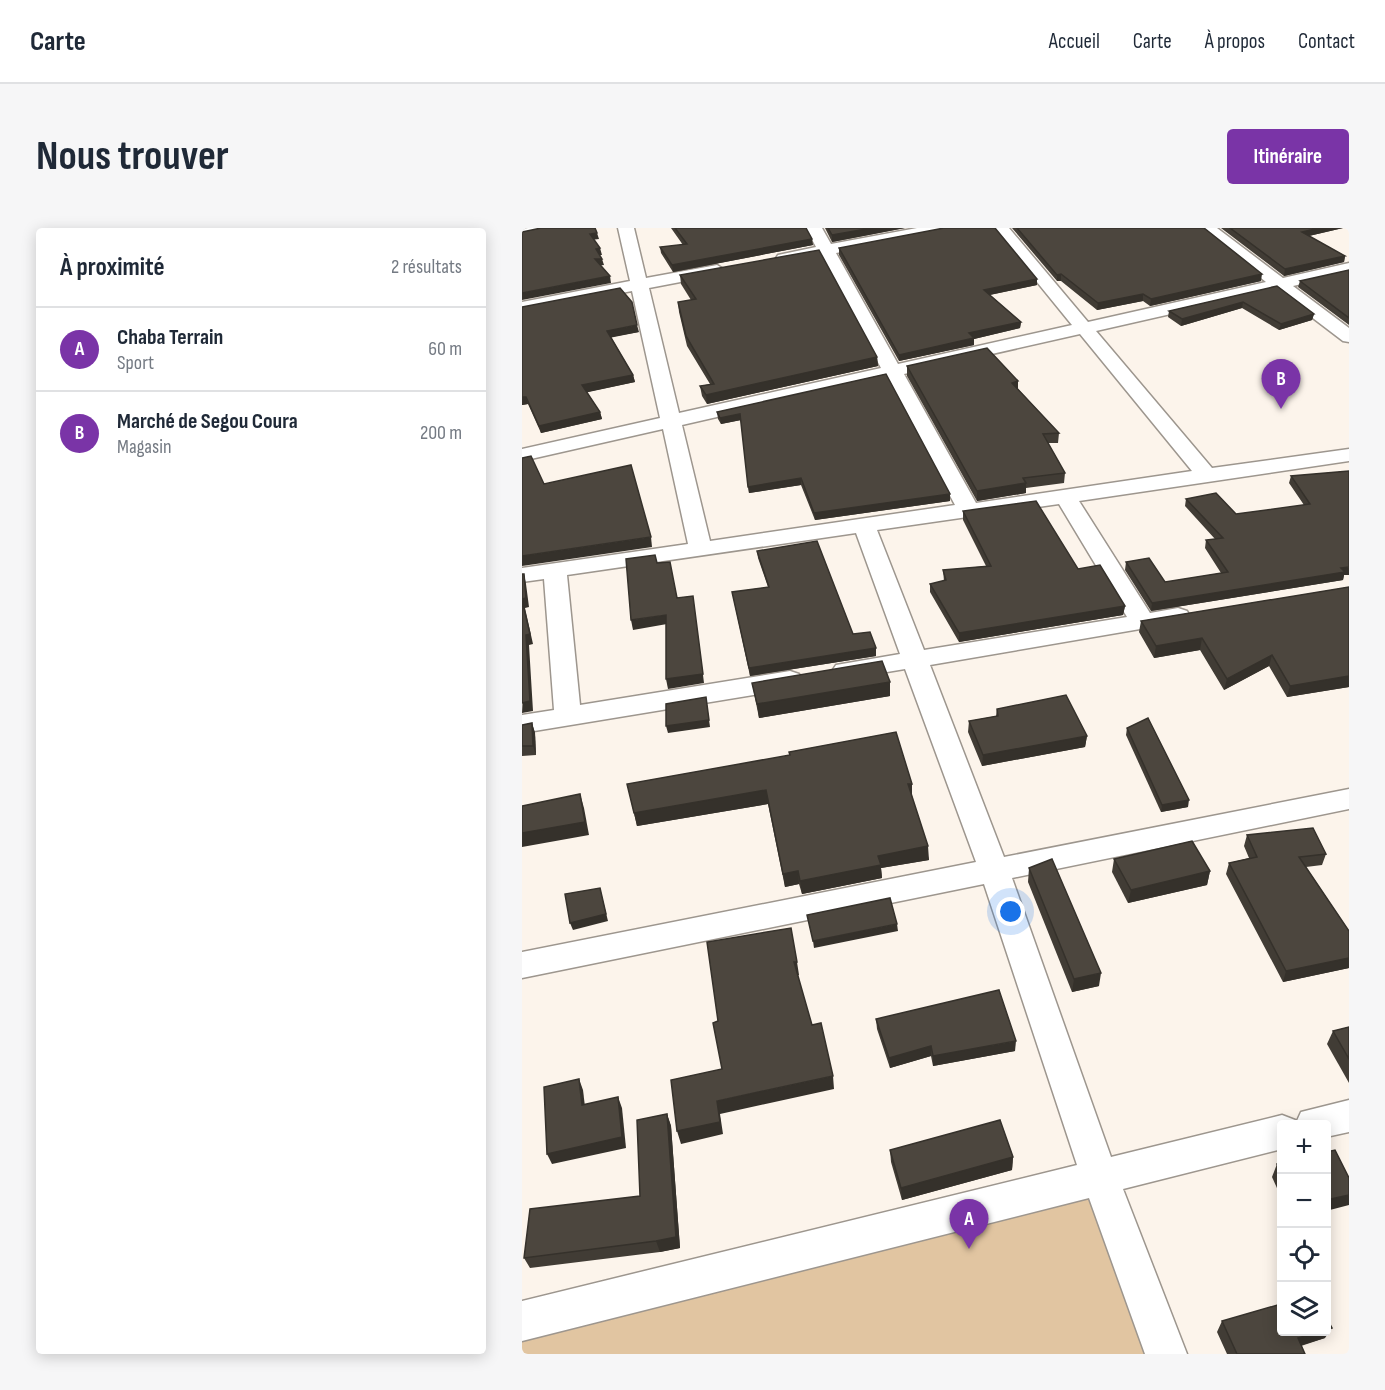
<!DOCTYPE html>
<html lang="fr">
<head>
<meta charset="utf-8">
<style>
	:root { --surface:#fff; --page:#f6f6f7; --text:#1f2937; --muted:#747a83; --line:#e0e1e3; --accent:#7a34a7 }
	body { margin:0; font-family:"Sofia Sans Condensed",sans-serif; background:var(--page); color:var(--text) }
	.controls { position:absolute; right:18px; bottom:18px; display:grid; overflow:hidden; border-radius:6px; box-shadow:0 3px 15px #0003 }
	.controls button { width:54px; height:54px; display:grid; place-items:center; padding:0; border:0; border-bottom:2px solid var(--line); background:var(--surface); color:var(--text); font:30px sans-serif }
	.you { position:absolute; left:489px; top:684px; width:21px; height:21px; margin:-15px; border:4px solid #fff; border-radius:50%; background:#1a73e8; box-shadow:0 0 0 9px #1a73e833 }
	.badge { display:grid; place-items:center; width:39px; height:39px; border-radius:50%; background:var(--accent); color:#fff; font-size:20px; font-weight:700 }
	.pin { position:absolute; translate:-50% -50px; filter:drop-shadow(0 2px 3px #0008) }
	.pin::after { content:''; position:absolute; top:32px; width:21px; height:18px; background:inherit; clip-path:polygon(0 0,100% 0,50% 100%) }
	.list { margin:0; padding:0; list-style:none }
	h2 { display:flex; justify-content:space-between; align-items:center; height:78px; margin:0; padding:0 24px; font-size:26px }
	h2 small { font-size:20px; font-weight:400; color:var(--muted) }
	.list li { display:grid; grid-template-columns:39px 1fr auto; gap:18px; align-items:center; box-sizing:border-box; height:84px; padding:0 24px; border-top:2px solid var(--line) }
	.list b { display:block; font-size:22px; white-space:nowrap }
	.list p { margin:0; font-size:20px; white-space:nowrap; color:var(--muted) }
	.list em { font-size:20px; font-style:normal; color:var(--muted) }
	.icon { flex:none; width:33px; height:33px; fill:none; stroke:currentColor; stroke-width:2; stroke-linecap:round; stroke-linejoin:round }
	.map { position:relative; flex:none; width:827px; height:1126px; overflow:hidden; border-radius:6px }
	header { display:flex; align-items:center; gap:36px; box-sizing:border-box; height:84px; padding:0 30px; background:var(--surface); border-bottom:2px solid var(--line) }
	header strong { font-size:28px }
	nav { display:flex; gap:33px; margin-inline-start:auto; font-size:21px }
	.intro { display:flex; align-items:center; justify-content:space-between; box-sizing:border-box; height:144px; padding:0 36px }
	h1 { margin:0; font-size:42px }
	.button { padding:15px 27px; border-radius:6px; background:var(--accent); color:#fff; font-size:21px; font-weight:700 }
	main { display:flex; gap:36px; padding:0 36px }
	aside { flex:1; background:var(--surface); border-radius:6px; box-shadow:0 3px 15px #0003 }
	.map>svg:first-child { display:block }
	.green { fill:#e1c5a1 }
	.lines { fill:none; stroke-linecap:round; stroke-linejoin:round }
	.minor-casing { stroke:#9d968e; stroke-width:3 }
	.minor { fill:#fff; fill-rule:evenodd }
	.wall { fill:#413c35 }
	.shaded-wall { fill:#35312b }
	.building { fill:#4c463e; stroke:#35312b; stroke-width:1.5 }
</style>
</head>
<body>
<header>
<strong>Carte</strong>
<nav><a>Accueil</a><a>Carte</a><a>À propos</a><a>Contact</a></nav>
</header>
<div class="intro"><h1>Nous trouver</h1><a class="button">Itinéraire</a></div>
<main>
<aside>
<h2>À proximité<small>2 résultats</small></h2>
<ul class="list">
<li><span class="badge">A</span><div><b>Chaba Terrain</b><p>Sport</p></div><em>60 m</em></li>
<li><span class="badge">B</span><div><b>Marché de Segou Coura</b><p>Magasin</p></div><em>200 m</em></li>
</ul>
</aside>
<div class="map">
<svg width="827" height="1126" viewBox="0 0 827 1126">
	<rect width="100%" height="100%" fill="#fcf4eb"/>
	<!-- green -->
	<polygon class="green" points="578,949 644,1126 0,1126 0,1093"/>
	<g class="lines">
		<defs>
			<g id="minor">
				<polygon points="0,0 29,0 27,3 0,9"/>
				<path d="M96 0H112L124 50 195 37 203 42 195 47 127 60 157 185 359 140 299 28 262 35 254 30 256 27 294 19 284 0H300L309 16 395 0H428L420 5 314 25 376 136 550 97 471 0H487L566 94 744 54 677 0H695L761 50 827 35V45L771 58 827 100V114L821 113 754 62 574 103 690 240 827 221V233L557 273 628 385 656 380 665 383 668 388 665 393 408 437 482 629 827 561V581L490 650 589 929 760 887 773 892 774 895 779 884 827 872V904L804 909V896H760V921L601 961 665 1126H623L567 970 0 1113V1073L555 937 462 656 0 750V724L454 634 383 441 323 451 314 449 310 443 314 437 378 426 334 305 45 347 58 477 268 443 277 446 281 452 277 458 268 461 0 505V487L32 482 22 351 0 354V340L166 316 141 201 0 233V221L138 190 110 63 0 84V74L108 53ZM558 106 670 243 454 275 382 146ZM365 150 433 277 188 313 160 197ZM537 276 605 389 402 422 355 302Z"/>
			</g>
		</defs>
		<!-- minor casing -->
		<use href="#minor" class="minor-casing"/>
		<!-- minor -->
		<use href="#minor" class="minor"/>
	</g>
	<!-- wall -->
	<g class="wall">
		<polygon points="149,0 284,0 291,17 151,44 139,25 138,19 161,17"/>
		<polygon points="303,0 383,0 310,14"/>
		<polygon points="490,0 682,0 739,53 628,78 621,73 575,82 539,53 535,53"/>
		<polygon points="699,0 821,0 787,8 823,28 822,34 762,48"/>
		<polygon points="420,1 515,57 468,67 499,94 498,100 452,111 452,117 377,133 317,27 317,20"/>
		<polygon points="827,42 827,97 776,59 778,53"/>
		<polygon points="158,47 355,129 356,138 185,176 180,168 178,158 188,156 165,118 157,84 156,74 169,72 159,56"/>
		<polygon points="755,58 792,86 790,92 757,102 720,80 659,98 646,89 647,83"/>
		<polygon points="0,79 117,104 89,109 111,147 113,154 65,164 78,184 80,191 19,205 6,176 0,177"/>
		<polygon points="385,138 496,153 496,161 537,205 536,215 526,215 543,245 542,255 504,260 504,265 455,273 385,148"/>
		<polygon points="364,146 428,273 293,292 279,257 227,265 219,192 199,196 196,191 195,184"/>
		<polygon points="827,243 822,347 821,352 629,383 603,342 604,334 643,354 699,345 683,320 684,312 693,311 663,278 664,271 714,286 782,277 767,255 769,248"/>
		<polygon points="441,283 556,341 603,378 601,387 437,414 408,364 408,356 422,353 421,342 464,338 441,292"/>
		<polygon points="235,323 331,406 354,420 354,428 228,448 210,364 246,359 236,330"/>
		<polygon points="827,359 827,459 765,469 747,438 702,462 678,422 632,430 617,404 619,393"/>
		<polygon points="368,454 368,468 237,490 230,455"/>
		<polygon points="475,481 565,508 563,519 460,538 446,504 447,493 474,488"/>
		<polygon points="10,495 13,505 14,527 0,528 0,497"/>
		<polygon points="605,500 666,579 639,584 604,507"/>
		<polygon points="105,556 390,568 407,632 359,640 360,650 280,666 277,656 263,659 246,576 115,598"/>
		<polygon points="725,607 804,626 800,637 784,639 827,703 827,740 761,754 704,646 707,635 727,630 722,618"/>
		<polygon points="592,631 688,643 685,657 606,675 590,644"/>
		<polygon points="507,640 577,758 550,764 506,654"/>
		<polygon points="354,791 493,823 411,838 409,828 368,840 355,801"/>
		<polygon points="827,799 827,855 805,816 811,803"/>
		<polygon points="145,886 149,898 158,1020 138,1024 8,1040 2,1030 118,968"/>
		<polygon points="368,922 491,929 490,942 380,972 369,934"/>
		<polygon points="759,935 759,969 750,949 755,936"/>
		<polygon points="700,1093 803,1110 779,1118 783,1126 705,1126 695,1104"/>
	</g>
	<!-- shaded-wall -->
	<g class="shaded-wall">
		<polygon points="350,0 383,0 310,14 310,7"/>
		<polygon points="797,0 821,0 778,10 780,4"/>
		<polygon points="75,5 77,11 69,12 68,6"/>
		<polygon points="290,11 291,17 151,44 150,37"/>
		<polygon points="78,20 80,27 75,27 74,21"/>
		<polygon points="823,28 822,34 762,48 763,41"/>
		<polygon points="73,31 80,31 82,37 74,38"/>
		<polygon points="539,46 539,53 535,53 535,47"/>
		<polygon points="740,46 739,53 628,78 629,71"/>
		<polygon points="88,48 89,55 0,72 0,65"/>
		<polygon points="515,51 515,57 462,68 462,62"/>
		<polygon points="621,66 621,73 575,82 576,75"/>
		<polygon points="721,74 720,80 659,98 660,91"/>
		<polygon points="792,86 790,92 757,102 759,96"/>
		<polygon points="499,94 498,100 452,111 452,117 377,133 377,127 447,105"/>
		<polygon points="115,97 117,104 87,110 85,103"/>
		<polygon points="355,129 356,138 185,176 184,167"/>
		<polygon points="111,147 113,154 62,165 60,157"/>
		<polygon points="496,153 496,163 490,155"/>
		<polygon points="0,169 4,169 6,176 0,177"/>
		<polygon points="78,184 80,191 19,205 17,198"/>
		<polygon points="218,186 219,192 199,196 198,190"/>
		<polygon points="279,250 279,257 227,265 226,259"/>
		<polygon points="504,255 504,265 455,273 455,263"/>
		<polygon points="428,266 428,273 293,292 292,285"/>
		<polygon points="129,309 130,319 0,338 0,328"/>
		<polygon points="827,339 827,347 822,347 821,352 629,383 630,375"/>
		<polygon points="2,346 4,356 7,379 3,380 11,416 7,417 11,483 0,485 4,407 0,372"/>
		<polygon points="172,377 182,455 146,461 144,451"/>
		<polygon points="603,378 601,387 437,414 437,405"/>
		<polygon points="144,387 145,396 111,402 109,392"/>
		<polygon points="680,410 678,422 632,430 634,418"/>
		<polygon points="354,420 354,428 228,448 227,440"/>
		<polygon points="750,427 747,438 702,462 705,451"/>
		<polygon points="827,448 827,459 765,469 768,458"/>
		<polygon points="368,454 368,468 237,490 235,476"/>
		<polygon points="184,469 188,499 146,505 144,498"/>
		<polygon points="10,495 13,505 14,527 11,518"/>
		<polygon points="565,508 563,519 460,538 461,527"/>
		<polygon points="386,556 390,556 390,569"/>
		<polygon points="244,562 246,576 115,598 112,585"/>
		<polygon points="58,566 62,580 67,607 0,619 0,605"/>
		<polygon points="667,572 666,579 639,584 640,577"/>
		<polygon points="406,618 407,632 359,640 360,650 280,666 278,653 356,628"/>
		<polygon points="276,643 277,656 263,659 261,646"/>
		<polygon points="688,643 685,657 606,675 609,662"/>
		<polygon points="78,660 86,693 51,702 48,695"/>
		<polygon points="375,696 376,703 292,720 291,713"/>
		<polygon points="827,730 827,740 761,754 764,743"/>
		<polygon points="272,734 275,734 277,747 274,748"/>
		<polygon points="579,745 577,758 550,764 552,751"/>
		<polygon points="494,813 493,823 411,838 411,828"/>
		<polygon points="409,818 409,828 368,840 367,830"/>
		<polygon points="311,848 312,861 198,886 201,906 159,916 155,903 195,873"/>
		<polygon points="57,851 61,862 64,887 60,877"/>
		<polygon points="96,869 100,880 104,920 30,936 25,926"/>
		<polygon points="145,886 149,898 158,1020 138,1024 134,1013"/>
		<polygon points="491,929 490,942 380,972 379,960"/>
		<polygon points="827,967 827,977 804,983 804,972"/>
		<polygon points="810,1100 803,1110 770,1120 776,1110 797,1104 804,1104 804,1101"/>
	</g>
	<!-- building -->
	<g class="building">
		<polygon points="19,0 73,0 75,5 68,6 78,20 74,21 80,31 73,31 88,48 0,65 0,4"/>
		<polygon points="153,0 284,0 290,11 150,37 138,19 165,16"/>
		<polygon points="306,0 350,0 310,7"/>
		<polygon points="422,0 473,0 515,51 462,62 499,94 447,105 452,110 377,127 317,20"/>
		<polygon points="495,0 682,0 740,46 629,71 621,66 576,75 539,46 535,47"/>
		<polygon points="708,0 797,0 780,4 823,28 763,41"/>
		<polygon points="297,22 355,129 184,167 178,158 192,156 164,108 156,74 174,71 158,47"/>
		<polygon points="827,42 827,90 778,53"/>
		<polygon points="755,58 792,86 759,96 721,74 660,91 647,83"/>
		<polygon points="98,60 110,74 115,97 85,103 111,147 60,157 78,184 17,198 4,169 0,169 0,79"/>
		<polygon points="465,120 496,153 490,155 537,205 521,206 543,245 501,250 504,255 455,263 385,138"/>
		<polygon points="364,146 428,266 292,285 279,250 226,259 218,186 198,190 195,184"/>
		<polygon points="9,228 22,256 109,237 129,309 0,328 0,230"/>
		<polygon points="827,243 827,339 819,340 823,344 630,375 604,334 627,330 643,354 706,344 684,312 701,310 664,271 694,265 714,286 788,276 769,248"/>
		<polygon points="514,273 556,341 578,337 603,378 437,405 408,356 424,352 421,342 469,338 441,283"/>
		<polygon points="295,313 331,406 348,404 354,420 227,440 210,364 247,359 235,323"/>
		<polygon points="133,327 135,335 148,334 155,370 171,368 181,446 144,451 144,387 109,392 104,331"/>
		<polygon points="0,346 2,346 4,370 0,371"/>
		<polygon points="827,359 827,448 768,458 750,427 705,451 680,410 634,418 619,393"/>
		<polygon points="0,372 8,406 4,407 8,473 0,475"/>
		<polygon points="360,433 368,454 235,476 230,455"/>
		<polygon points="544,467 565,508 461,527 447,493 476,488 475,481"/>
		<polygon points="184,469 187,492 144,498 144,476"/>
		<polygon points="626,490 667,572 640,577 605,500"/>
		<polygon points="10,495 11,518 0,518 0,497"/>
		<polygon points="374,504 390,556 386,556 406,618 356,628 359,637 278,653 276,643 261,646 244,562 112,585 105,556 268,527 267,524"/>
		<polygon points="58,566 63,594 0,605 0,578"/>
		<polygon points="791,600 804,626 777,629 827,703 827,730 764,743 707,635 735,629 725,607"/>
		<polygon points="670,613 688,643 609,662 592,631"/>
		<polygon points="530,631 579,745 552,751 507,640"/>
		<polygon points="78,660 84,686 48,695 43,666"/>
		<polygon points="368,670 375,696 291,713 285,687"/>
		<polygon points="269,700 275,734 272,734 290,797 299,795 311,848 195,873 198,894 155,903 149,852 200,841 191,795 196,793 185,714"/>
		<polygon points="477,762 494,813 411,828 409,818 367,830 354,791"/>
		<polygon points="827,799 827,831 811,803"/>
		<polygon points="57,851 60,877 96,869 100,909 25,926 22,859"/>
		<polygon points="145,886 154,1009 134,1013 2,1030 8,981 118,968 115,892"/>
		<polygon points="478,892 491,929 379,960 368,922"/>
		<polygon points="813,922 827,950 827,967 804,972 804,924"/>
		<polygon points="759,935 759,946 755,936"/>
		<polygon points="759,1076 759,1104 797,1104 776,1110 783,1126 715,1126 700,1093"/>
		<polygon points="804,1089 810,1100 804,1101"/>
	</g>
</svg>
<div class="controls">
<button>+</button>
<button>−</button>
<button><svg class="icon" aria-label="locate" viewBox="0 0 24 24"><circle cx="12" cy="12" r="6"/><path d="M12 2v4M12 18v4M2 12h4M18 12h4"/></svg></button>
<button><svg class="icon" aria-label="layers" viewBox="0 0 24 24"><path d="M12 4l9 5-9 5-9-5zM3 14l9 5 9-5"/></svg></button>
</div>
<div class="you"></div>
<div class="pin badge" style="left:447px;top:1021px">A</div>
<div class="pin badge" style="left:759px;top:181px">B</div>
</div>
</main>
</body>
</html>
